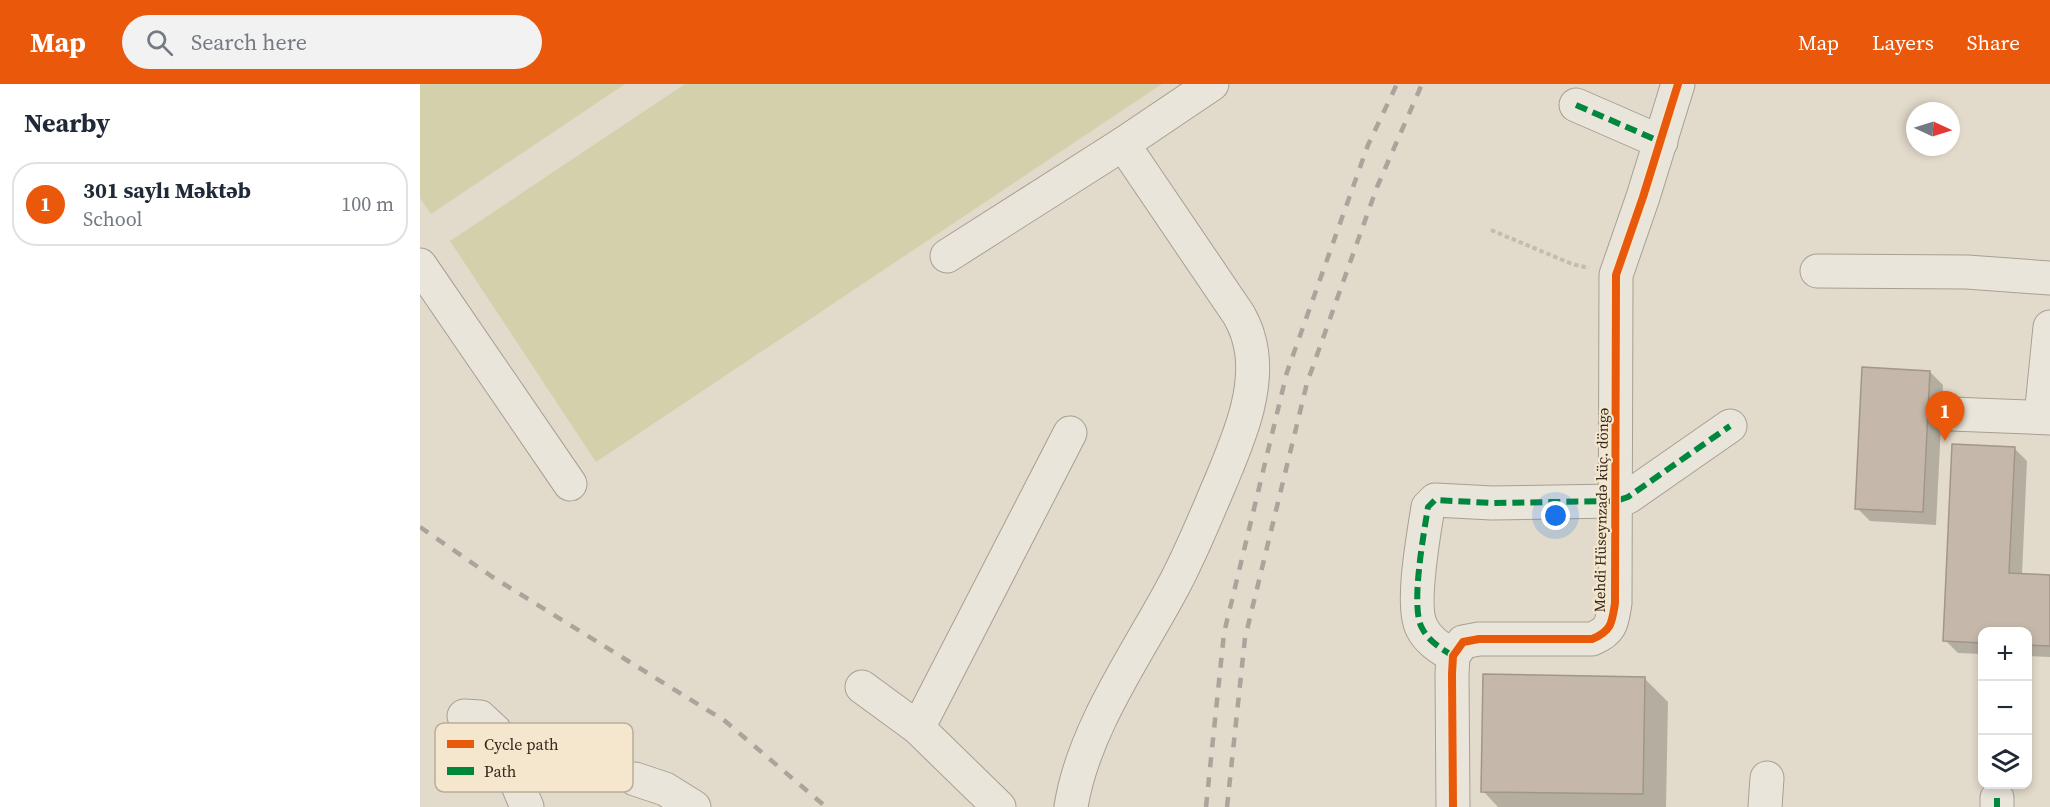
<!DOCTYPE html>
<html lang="en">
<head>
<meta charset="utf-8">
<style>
	:root { --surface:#fff; --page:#f2f2f3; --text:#1f2937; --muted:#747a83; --line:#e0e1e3; --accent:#ea580c }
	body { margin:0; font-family:"Source Serif 4",serif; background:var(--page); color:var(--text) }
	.controls { position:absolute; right:18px; bottom:18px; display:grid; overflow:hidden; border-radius:12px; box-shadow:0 3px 9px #0003 }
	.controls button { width:54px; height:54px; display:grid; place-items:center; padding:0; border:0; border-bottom:2px solid var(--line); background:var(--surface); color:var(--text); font:30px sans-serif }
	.compass { position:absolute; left:1486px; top:18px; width:54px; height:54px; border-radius:50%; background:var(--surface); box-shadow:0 3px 9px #0003; rotate:94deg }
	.you { position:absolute; left:1136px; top:432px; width:21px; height:21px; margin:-15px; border:4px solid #fff; border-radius:50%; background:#1a73e8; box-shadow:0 0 0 9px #1a73e833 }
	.badge { display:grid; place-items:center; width:39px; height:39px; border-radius:50%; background:var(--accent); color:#fff; font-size:20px; font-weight:700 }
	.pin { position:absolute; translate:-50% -50px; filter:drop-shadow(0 2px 3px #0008) }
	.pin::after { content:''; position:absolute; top:32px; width:21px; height:18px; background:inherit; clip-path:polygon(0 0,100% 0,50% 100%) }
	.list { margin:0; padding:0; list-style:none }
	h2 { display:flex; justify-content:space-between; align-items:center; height:78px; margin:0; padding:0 24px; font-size:26px }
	h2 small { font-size:20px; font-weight:400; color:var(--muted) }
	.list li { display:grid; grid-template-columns:39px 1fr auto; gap:18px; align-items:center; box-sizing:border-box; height:84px; margin:0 12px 12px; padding:0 12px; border:2px solid var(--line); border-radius:24px }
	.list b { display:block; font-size:22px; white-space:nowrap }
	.list p { margin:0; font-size:20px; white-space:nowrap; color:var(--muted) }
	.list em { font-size:20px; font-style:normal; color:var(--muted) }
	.icon { flex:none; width:33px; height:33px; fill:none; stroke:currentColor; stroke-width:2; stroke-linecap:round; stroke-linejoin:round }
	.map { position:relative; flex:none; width:1630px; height:723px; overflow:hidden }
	header { display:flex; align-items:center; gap:36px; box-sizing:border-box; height:84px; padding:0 30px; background:var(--accent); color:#fff }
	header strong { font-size:28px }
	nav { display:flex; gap:33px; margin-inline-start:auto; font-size:21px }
	.search { width:420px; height:54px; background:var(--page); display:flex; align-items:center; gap:15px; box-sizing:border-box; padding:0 21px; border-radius:33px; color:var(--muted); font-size:22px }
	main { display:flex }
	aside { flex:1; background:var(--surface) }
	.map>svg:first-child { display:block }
	.green { fill:#d3d1ac }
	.shadow { fill:#0003 }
	.building { fill:#c5b8ab; stroke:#a29589; stroke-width:1.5 }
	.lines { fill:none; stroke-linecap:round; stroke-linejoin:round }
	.minor-casing { stroke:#a79f93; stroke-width:35 }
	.path { stroke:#c3bcb2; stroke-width:4; stroke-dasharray:4.5 3; stroke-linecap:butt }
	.minor { stroke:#eae5db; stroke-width:33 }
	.rail { stroke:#a9a49c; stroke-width:4.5; stroke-dasharray:10 10; stroke-linecap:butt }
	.quiet { stroke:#00873e; stroke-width:6; stroke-dasharray:12 6; stroke-linecap:butt }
	.cycleway-casing { stroke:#f4e7ce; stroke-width:11 }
	.cycleway { stroke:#e8590c; stroke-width:8 }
	.labels { text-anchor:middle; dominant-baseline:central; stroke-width:4.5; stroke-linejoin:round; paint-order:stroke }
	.street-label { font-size:15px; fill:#34271c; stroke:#f4e7ce }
	.key { fill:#f4e7ce; stroke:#baad99; stroke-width:1.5 }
	.key-label { font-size:16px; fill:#34271c }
</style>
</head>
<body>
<header>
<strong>Map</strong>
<div class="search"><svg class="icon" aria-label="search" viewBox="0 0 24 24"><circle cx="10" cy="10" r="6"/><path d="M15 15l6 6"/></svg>Search here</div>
<nav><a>Map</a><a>Layers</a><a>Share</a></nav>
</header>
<main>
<aside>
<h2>Nearby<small></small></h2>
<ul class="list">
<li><span class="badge">1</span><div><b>301 saylı Məktəb</b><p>School</p></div><em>100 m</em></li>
</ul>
</aside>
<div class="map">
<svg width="1630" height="723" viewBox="0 0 1630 723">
	<rect width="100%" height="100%" fill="#e2daca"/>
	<!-- green -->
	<g class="green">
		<polygon points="0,0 205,0 11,130 0,114"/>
		<polygon points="265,0 742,0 176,378 30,157"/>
	</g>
	<!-- shadow -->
	<g class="shadow">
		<polygon points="1510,288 1523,301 1516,441 1450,437 1437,424"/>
		<polygon points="1594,364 1607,377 1602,491 1630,493 1630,573 1608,572 1608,548 1562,548 1562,570 1538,569 1525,556"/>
		<polygon points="1224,594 1248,618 1246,723 1078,723 1063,707"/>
	</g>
	<!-- building -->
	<g class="building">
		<polygon points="1442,283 1510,287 1503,428 1435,425"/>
		<polygon points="1532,360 1595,363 1589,489 1630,491 1630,562 1608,561 1608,548 1562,548 1562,559 1523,557"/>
		<polygon points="1063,590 1225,593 1223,710 1061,708"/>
	</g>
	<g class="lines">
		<defs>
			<g id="minor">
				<polyline points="1156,21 1241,58"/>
				<polyline points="527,172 703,60 792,0"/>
				<polyline points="0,181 150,400"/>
				<polyline points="1397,187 1547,188 1630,194"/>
				<polyline points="1532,330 1630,334"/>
				<polyline points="1621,333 1630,243"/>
				<path d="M1033 572C1021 564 1009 558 1002 544 990 523 1004 449 1008 423L1015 416 1072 419 1196 417 1208 413 1310 342"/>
				<polyline points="442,603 498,644"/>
				<polyline points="44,632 60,633 75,647 107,723"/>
				<polyline points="215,695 245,705 274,723"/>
				<polyline points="579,723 498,644 650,349"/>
				<path d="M651 723C663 645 718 569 754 501 772 467 786 432 801 397 819 354 843 299 828 252 826 244 822 237 819 231L703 60"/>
				<path d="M1033 723 1032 590 1033 572 1043 558 1059 555H1172C1192 547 1192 538 1195 519L1196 191 1223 113 1258 0"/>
				<polyline points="1345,723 1347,694"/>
				<polyline points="1577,723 1577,714"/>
			</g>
		</defs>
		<!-- minor casing -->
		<use href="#minor" class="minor-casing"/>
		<!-- path -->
		<polyline class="path" points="1071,146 1152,180 1169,184"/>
		<!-- minor -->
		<use href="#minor" class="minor"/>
		<!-- rail -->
		<g class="rail">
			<polyline points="0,443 71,492 305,637 406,723"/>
			<polyline points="786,723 804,549 867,288 948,61 977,0"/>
			<polyline points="807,723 825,554 887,299 957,103 1002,0"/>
		</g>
		<!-- quiet -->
		<g class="quiet">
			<polyline points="1156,21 1241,58"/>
			<path d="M1033 572C1021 564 1009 558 1002 544 990 523 1004 449 1008 423L1015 416 1072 419 1196 417 1208 413 1310 342"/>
			<polyline points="1577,723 1577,714"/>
		</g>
		<defs>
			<path id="cycleway" d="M1033 723 1032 590 1033 572 1043 558 1059 555H1172C1192 547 1192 538 1195 519L1196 191 1223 113 1258 0"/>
		</defs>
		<!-- cycleway casing -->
		<use href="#cycleway" class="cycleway-casing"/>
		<!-- cycleway -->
		<use href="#cycleway" class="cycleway"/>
	</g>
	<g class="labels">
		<!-- street labels -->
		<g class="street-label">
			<text transform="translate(1181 426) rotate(-89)">Mehdi Hüseynzadə küç. döngə</text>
		</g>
	</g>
	<!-- legend -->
	<rect x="15" y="639" width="198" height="69" rx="9" class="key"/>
	<rect x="27" y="656" width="27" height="8" fill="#e8590c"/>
	<rect x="27" y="683" width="27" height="8" fill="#00873e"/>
	<g class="key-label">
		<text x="64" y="666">Cycle path</text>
		<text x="64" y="693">Path</text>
	</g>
</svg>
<div class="controls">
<button>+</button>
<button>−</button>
<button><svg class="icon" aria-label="layers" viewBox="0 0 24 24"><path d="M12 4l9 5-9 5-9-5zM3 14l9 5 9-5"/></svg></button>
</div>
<svg class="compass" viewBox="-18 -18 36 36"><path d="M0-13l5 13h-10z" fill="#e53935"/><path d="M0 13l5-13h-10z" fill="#747a83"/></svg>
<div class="you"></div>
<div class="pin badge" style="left:1525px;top:357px">1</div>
</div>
</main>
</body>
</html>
